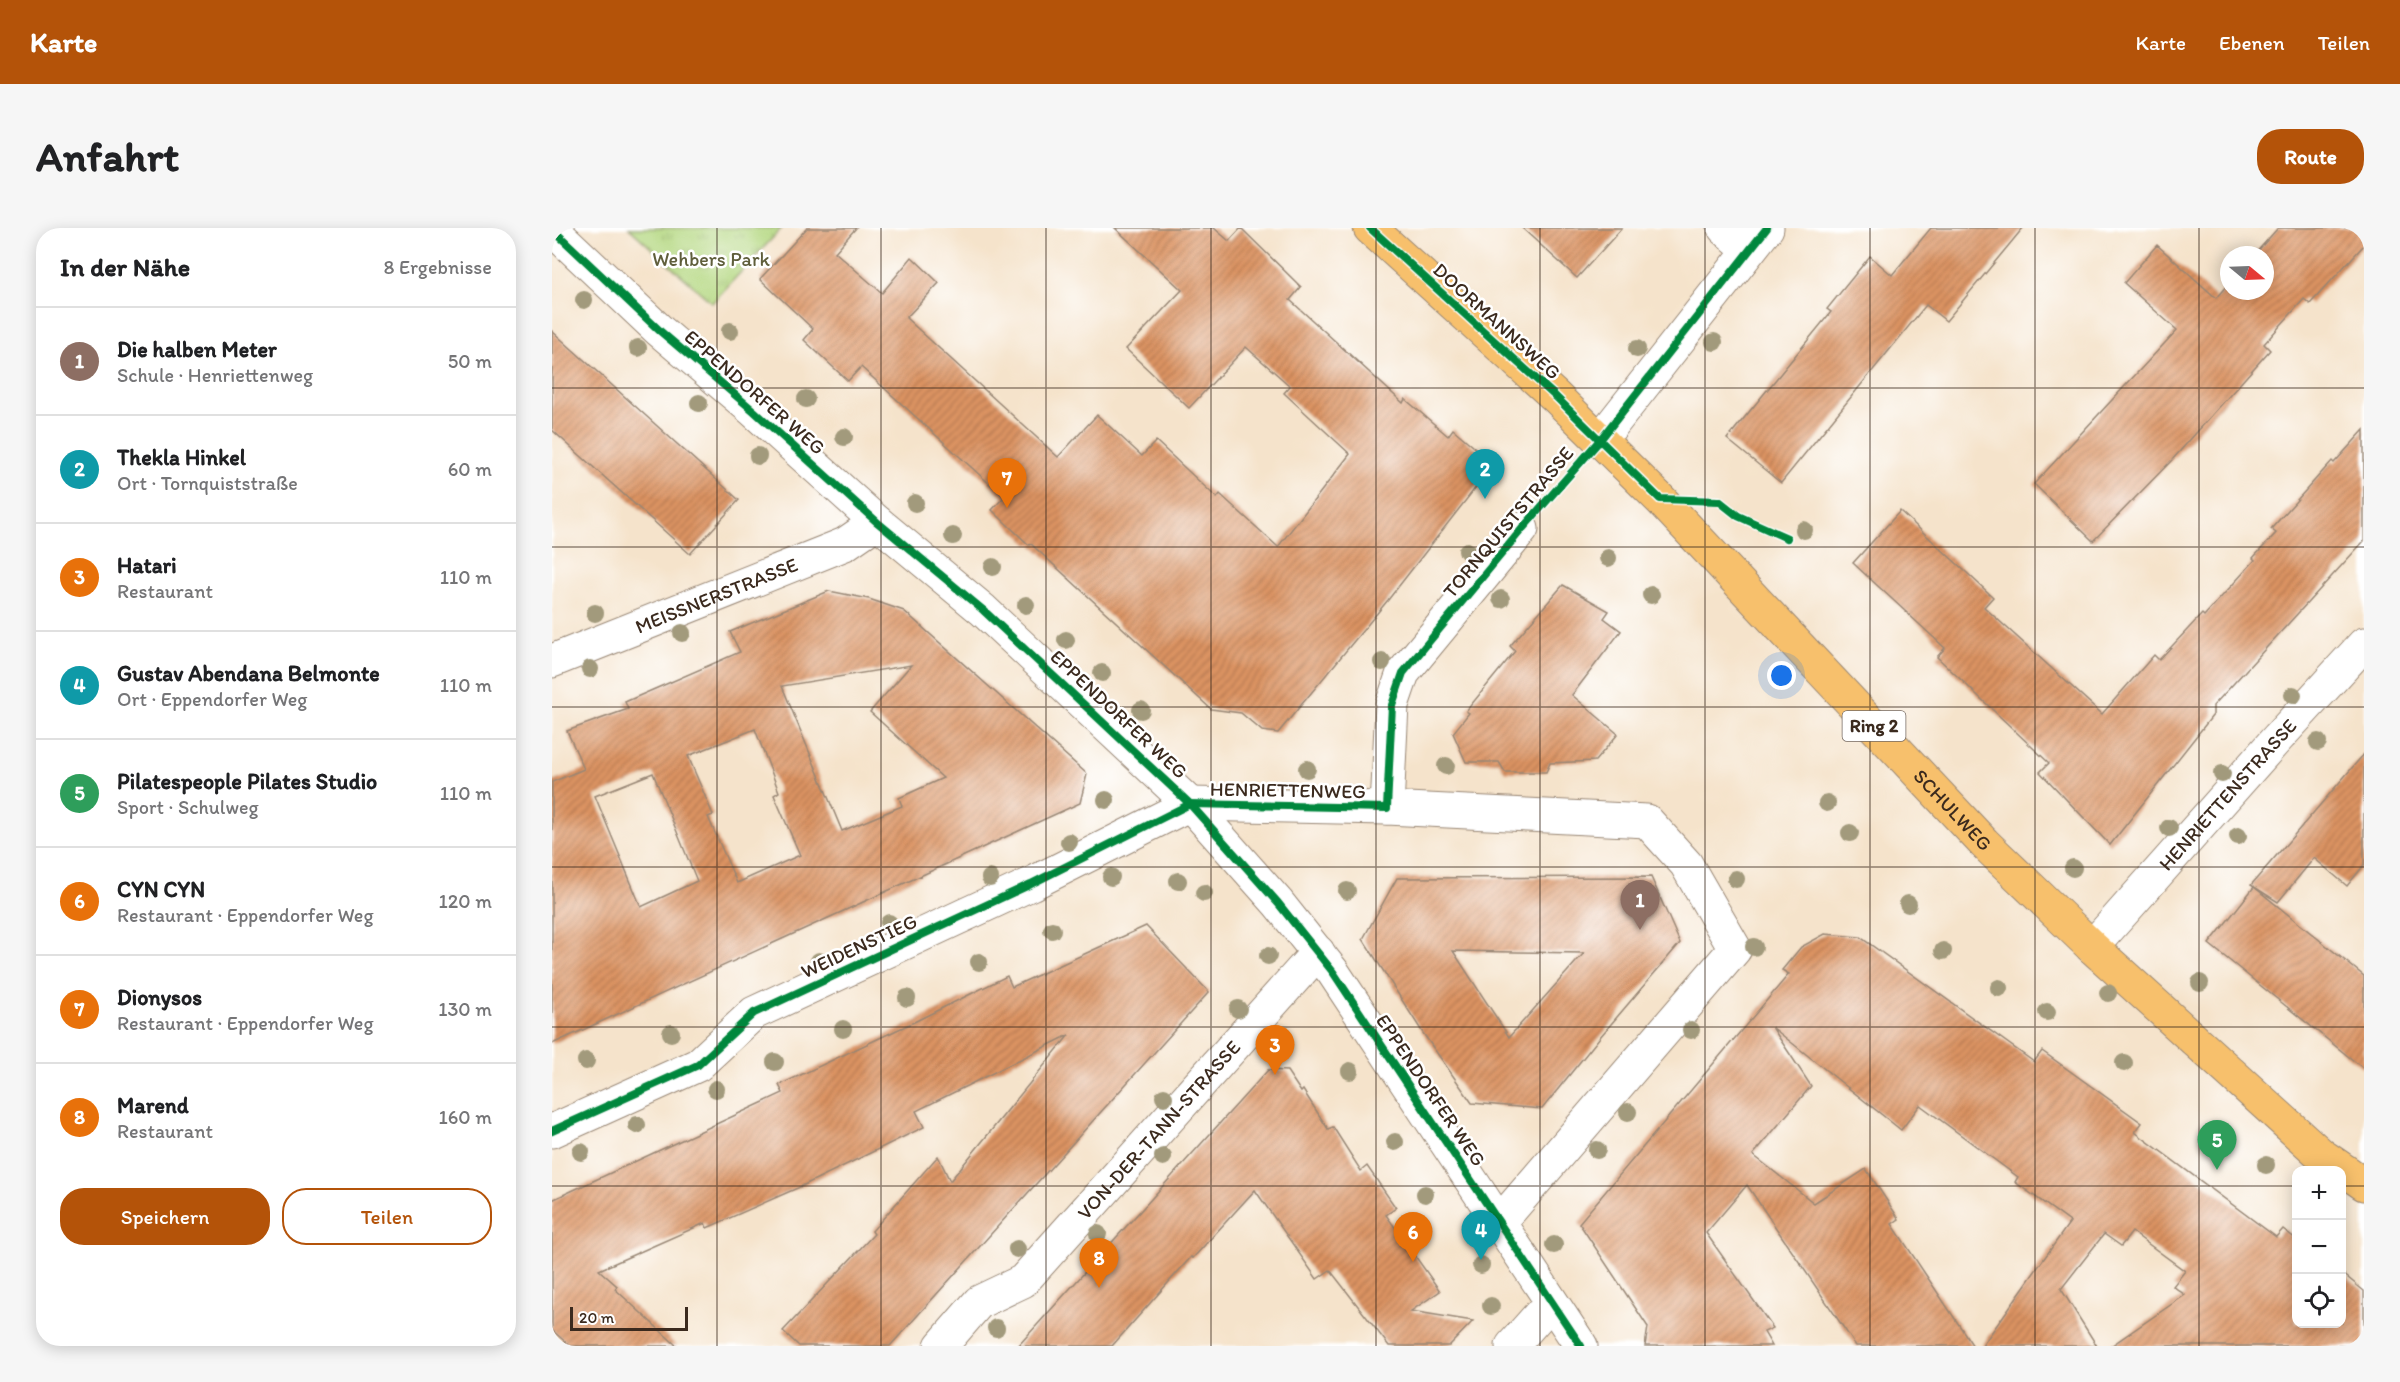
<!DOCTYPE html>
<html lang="de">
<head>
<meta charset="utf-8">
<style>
	:root { --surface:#fff; --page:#f6f6f6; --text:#202124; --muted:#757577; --line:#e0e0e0; --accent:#b45309 }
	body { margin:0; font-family:Itim,sans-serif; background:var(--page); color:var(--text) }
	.controls { position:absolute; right:18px; bottom:18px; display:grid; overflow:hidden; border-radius:12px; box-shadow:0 3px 15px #0003 }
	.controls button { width:54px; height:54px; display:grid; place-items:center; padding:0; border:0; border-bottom:2px solid var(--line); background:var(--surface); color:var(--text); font:30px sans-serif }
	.compass { position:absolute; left:1668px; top:18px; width:54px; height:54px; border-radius:50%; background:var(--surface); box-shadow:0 3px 15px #0003; rotate:109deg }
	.scale { position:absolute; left:18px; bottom:15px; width:118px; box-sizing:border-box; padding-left:6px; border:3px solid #3b2a1e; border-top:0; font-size:16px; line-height:21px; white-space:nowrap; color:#3b2a1e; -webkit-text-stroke:4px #fff; paint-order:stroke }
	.you { position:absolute; left:1230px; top:448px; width:21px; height:21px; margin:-15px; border:4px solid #fff; border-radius:50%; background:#1a73e8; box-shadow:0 0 0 9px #1a73e833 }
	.badge { display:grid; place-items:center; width:39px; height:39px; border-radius:50%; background:var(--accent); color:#fff; font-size:20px; font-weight:700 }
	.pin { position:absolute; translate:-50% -50px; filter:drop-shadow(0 2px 3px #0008) }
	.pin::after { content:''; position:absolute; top:32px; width:21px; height:18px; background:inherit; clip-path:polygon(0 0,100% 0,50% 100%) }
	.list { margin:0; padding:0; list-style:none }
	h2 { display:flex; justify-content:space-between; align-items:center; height:78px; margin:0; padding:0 24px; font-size:26px }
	h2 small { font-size:20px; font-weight:400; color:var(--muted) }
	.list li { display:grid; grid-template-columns:39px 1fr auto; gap:18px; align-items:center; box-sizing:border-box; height:108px; padding:0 24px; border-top:2px solid var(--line) }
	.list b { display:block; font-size:22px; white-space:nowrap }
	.list p { margin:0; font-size:20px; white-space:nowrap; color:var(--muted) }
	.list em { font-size:20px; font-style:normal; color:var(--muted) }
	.actions { display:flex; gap:12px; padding:18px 24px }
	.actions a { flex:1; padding:14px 0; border:2px solid var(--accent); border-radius:24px; text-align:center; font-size:21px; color:var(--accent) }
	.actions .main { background:var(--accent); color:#fff }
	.icon { flex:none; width:33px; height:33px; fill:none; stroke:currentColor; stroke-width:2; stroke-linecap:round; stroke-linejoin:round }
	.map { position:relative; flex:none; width:1812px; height:1118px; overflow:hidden; border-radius:24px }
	header { display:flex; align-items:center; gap:36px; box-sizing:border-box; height:84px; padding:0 30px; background:var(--accent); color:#fff }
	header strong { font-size:28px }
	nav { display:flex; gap:33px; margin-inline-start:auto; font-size:21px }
	.intro { display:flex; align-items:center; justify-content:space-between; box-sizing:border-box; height:144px; padding:0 36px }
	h1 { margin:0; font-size:42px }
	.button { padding:15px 27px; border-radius:24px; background:var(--accent); color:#fff; font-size:21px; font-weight:700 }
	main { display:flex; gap:36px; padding:0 36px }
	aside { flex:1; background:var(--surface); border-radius:24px; box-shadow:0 3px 15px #0003 }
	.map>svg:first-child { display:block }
	.park { fill:url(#park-tufts); stroke:#77804e; stroke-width:1.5 }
	.building { fill:url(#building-hatch); fill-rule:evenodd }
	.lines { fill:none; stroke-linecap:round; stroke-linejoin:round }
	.minor-casing { stroke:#988674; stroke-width:35 }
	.primary-casing { stroke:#988674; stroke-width:35 }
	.minor { stroke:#fff; stroke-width:33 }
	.primary { stroke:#f7c06c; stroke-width:33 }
	.cycleway-casing { stroke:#fff; stroke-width:11 }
	.cycleway { stroke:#00873e; stroke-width:8 }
	.tree { fill:#a29a7c }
	.grid { fill:none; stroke:#3b2a1e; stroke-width:1.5; stroke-opacity:0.55 }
	.labels { text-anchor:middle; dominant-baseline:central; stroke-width:5; stroke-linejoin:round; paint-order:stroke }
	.shield { fill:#fff; stroke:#766a62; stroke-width:1.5 }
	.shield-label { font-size:18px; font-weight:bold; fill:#3b2a1e }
	.park-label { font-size:20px; fill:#5f5e3b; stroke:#fff }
	.street-label { font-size:20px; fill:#3b2a1e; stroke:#fff }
</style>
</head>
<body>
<header>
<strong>Karte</strong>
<nav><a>Karte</a><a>Ebenen</a><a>Teilen</a></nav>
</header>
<div class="intro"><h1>Anfahrt</h1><a class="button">Route</a></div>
<main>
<aside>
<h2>In der Nähe<small>8 Ergebnisse</small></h2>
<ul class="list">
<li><span class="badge" style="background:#8d6e63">1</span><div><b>Die halben Meter</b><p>Schule · Henriettenweg</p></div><em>50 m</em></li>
<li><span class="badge" style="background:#0f9aa8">2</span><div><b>Thekla Hinkel</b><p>Ort · Tornquiststraße</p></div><em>60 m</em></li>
<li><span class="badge" style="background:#e8710a">3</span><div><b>Hatari</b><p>Restaurant</p></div><em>110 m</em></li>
<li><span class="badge" style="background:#0f9aa8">4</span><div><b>Gustav Abendana Belmonte</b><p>Ort · Eppendorfer Weg</p></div><em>110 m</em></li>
<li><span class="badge" style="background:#2e9e5b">5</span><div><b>Pilatespeople Pilates Studio</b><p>Sport · Schulweg</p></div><em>110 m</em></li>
<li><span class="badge" style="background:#e8710a">6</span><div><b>CYN CYN</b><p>Restaurant · Eppendorfer Weg</p></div><em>120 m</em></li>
<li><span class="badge" style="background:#e8710a">7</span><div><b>Dionysos</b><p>Restaurant · Eppendorfer Weg</p></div><em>130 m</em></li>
<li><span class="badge" style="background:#e8710a">8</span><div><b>Marend</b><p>Restaurant</p></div><em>160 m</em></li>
</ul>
<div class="actions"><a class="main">Speichern</a><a>Teilen</a></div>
</aside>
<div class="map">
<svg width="1812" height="1118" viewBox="0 0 1812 1118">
	<defs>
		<pattern id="park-tufts" width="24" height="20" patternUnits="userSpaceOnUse" patternTransform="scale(1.5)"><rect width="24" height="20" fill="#b3d77f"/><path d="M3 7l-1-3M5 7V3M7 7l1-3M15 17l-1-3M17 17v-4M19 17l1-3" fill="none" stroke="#9bb96d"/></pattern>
		<pattern id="building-hatch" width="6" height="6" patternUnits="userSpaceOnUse" patternTransform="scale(1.5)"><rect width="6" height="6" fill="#db9362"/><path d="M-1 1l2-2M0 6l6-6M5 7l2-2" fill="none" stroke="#b37850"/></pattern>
	</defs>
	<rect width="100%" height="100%" fill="#fff"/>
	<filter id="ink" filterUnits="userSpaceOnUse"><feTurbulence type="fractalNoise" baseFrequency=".0167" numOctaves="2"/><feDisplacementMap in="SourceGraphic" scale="12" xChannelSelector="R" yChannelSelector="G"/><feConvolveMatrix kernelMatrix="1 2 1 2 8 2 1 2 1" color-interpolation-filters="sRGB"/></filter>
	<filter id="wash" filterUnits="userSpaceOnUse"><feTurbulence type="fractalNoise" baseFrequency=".008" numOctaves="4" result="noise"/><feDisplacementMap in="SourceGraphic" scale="24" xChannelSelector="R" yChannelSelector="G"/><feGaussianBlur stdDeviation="1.35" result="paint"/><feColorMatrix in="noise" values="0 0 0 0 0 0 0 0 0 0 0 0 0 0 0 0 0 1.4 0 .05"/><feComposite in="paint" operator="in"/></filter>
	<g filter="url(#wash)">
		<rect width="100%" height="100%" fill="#f5e3cb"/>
		<!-- park -->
		<polygon class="park" points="77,0 230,0 160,75"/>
		<g id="blocks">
			<!-- building -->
			<g class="building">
				<polygon points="255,0 304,0 283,24 330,65 360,29 387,55 354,90 506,229 545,187 590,228 604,213 665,270 668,266 726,319 798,226 732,165 738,158 694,119 637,180 574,121 630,62 563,0 662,0 677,13 689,0 749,59 738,72 851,175 853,171 896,208 901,201 942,236 836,372 726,505 710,503 689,485 659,481 479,316 477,317 440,282 452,269 309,139 296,153 252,112 261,101 208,51"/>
				<polygon points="970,0 1070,0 1025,50"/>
				<polygon points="1379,0 1471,0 1394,93 1374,77 1229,255 1175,211 1279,84 1275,81 1318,28 1340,47"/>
				<polygon points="1726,0 1812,0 1812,17 1758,76 1752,71 1712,116 1718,122 1620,232 1541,313 1482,256 1625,102 1572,55 1605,17 1664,70 1677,55 1677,63 1713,63 1713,27 1702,27"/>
				<polygon points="0,103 187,272 138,326 0,202"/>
				<polygon points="1812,202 1812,313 1661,478 1661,487 1558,617 1488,544 1497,535 1385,429 1393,420 1301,335 1348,283 1441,369 1432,379 1550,486 1602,427 1607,432 1650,386 1652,388 1703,332 1701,330 1724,305 1719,301 1780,233 1782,235"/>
				<polygon points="1011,357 1057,383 1052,390 1069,403 1020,467 1066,506 1043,533 998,535 994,544 953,544 947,534 914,534 901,505 917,485 914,483 963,423 958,418"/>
				<path d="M277 363 317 371 352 383 535 546 528 575 0 816V554L32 541 15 503 76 481 73 474 188 424 178 404ZM359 437 318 484 391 550 347 570 350 578 290 603 230 458ZM203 501 227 564 222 567 248 627 185 655 156 589 161 587 136 528ZM101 545 145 653 89 679 43 568Z"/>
				<polygon points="1812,526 1812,637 1795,658 1762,630 1726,674 1699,657"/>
				<path d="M1099 649 1128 715 1048 809 990 881 920 875 871 805 811 711 845 650ZM901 723 1032 725 957 809Z"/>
				<polygon points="1702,659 1812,748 1812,841 1657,716"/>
				<polygon points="594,698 657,764 338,1118 247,1118 231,1103 322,1006 320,1003 386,928 398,953 517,807 364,883 372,899 250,958 155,1000 153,995 47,1042 65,1058 63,1061 125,1118 18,1118 0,1102 0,972 231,865 227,857 362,794 455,748 460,759"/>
				<polygon points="1273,706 1308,709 1482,834 1490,823 1590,895 1583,904 1724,1009 1731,1001 1744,1011 1744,1095 1790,1095 1790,1045 1812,1063 1812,1118 1559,1118 1633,1067 1621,1058 1633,1043 1580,1004 1569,1018 1552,1006 1509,1061 1545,1118 1430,1118 1518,994 1463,954 1466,949 1368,877 1349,902 1220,799 1259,858 1201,927 1262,975 1314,941 1347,991 1340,996 1421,1118 1304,1118 1195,957 1154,1005 1221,1100 1212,1104 1220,1118 1093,1118 1096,1099 1027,995 1237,746 1230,742 1249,719"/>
				<polygon points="716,842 735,843 749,864 751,862 776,901 781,899 809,943 815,938 844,980 834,987 888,1063 859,1083 921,1093 897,1118 837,1118 778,1042 765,1051 703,962 641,1030 639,1029 560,1118 466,1118"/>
			</g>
		</g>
	</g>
	<g filter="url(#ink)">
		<use href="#blocks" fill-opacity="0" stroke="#988674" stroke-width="1.5"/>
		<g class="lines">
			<defs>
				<g id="minor">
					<polyline points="1172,0 1197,21"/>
					<polyline points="0,1 108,103 202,183 325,294 431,382 638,576 726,675 781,744 1029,1118"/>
					<polyline points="1048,212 1215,0"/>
					<path id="s1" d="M0 433 293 316 325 294"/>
					<polyline points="835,580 840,477 851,445 970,301"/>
					<path id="s2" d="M1540 719 1722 514 1812 416"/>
					<polyline points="0,903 146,837 202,785 479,656 638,576 835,580 1095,593 1134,636 1183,721 947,995"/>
					<path id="s3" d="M389 1118 427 1074 471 1053 766 724"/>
					<polyline points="960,1118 999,1074"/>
				</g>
				<g id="primary">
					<path id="s4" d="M818 0 1004 169 1109 272 1432 615 1540 719 1786 942"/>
					<polyline points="1774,930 1812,956"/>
				</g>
			</defs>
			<!-- minor casing -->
			<use href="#minor" class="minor-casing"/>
			<!-- primary casing -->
			<use href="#primary" class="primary-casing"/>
			<!-- minor -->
			<use href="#minor" class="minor"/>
			<!-- primary -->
			<use href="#primary" class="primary"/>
			<defs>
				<g id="cycleway">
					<polyline points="818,0 1004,169 1108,271 1167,273 1186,288 1235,310"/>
					<polyline points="0,1 108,103 202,183 325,294 431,382 638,576 726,675 781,744 1029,1118"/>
					<polyline points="0,903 146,837 202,785 479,656 638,576 835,580 840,477 851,445 970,301 1048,212 1215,0"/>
				</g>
			</defs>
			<!-- cycleway casing -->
			<use href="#cycleway" class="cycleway-casing"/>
			<!-- cycleway -->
			<use href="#cycleway" class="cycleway"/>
		</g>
		<!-- trees -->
		<g class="tree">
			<circle cx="32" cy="72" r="9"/>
			<circle cx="178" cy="103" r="9"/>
			<circle cx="1162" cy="114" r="9"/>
			<circle cx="86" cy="120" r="9"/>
			<circle cx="1085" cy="121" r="9"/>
			<circle cx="254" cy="171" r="9"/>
			<circle cx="147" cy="175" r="9"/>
			<circle cx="292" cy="209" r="9"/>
			<circle cx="206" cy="228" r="9"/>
			<circle cx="363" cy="275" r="9"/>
			<circle cx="1252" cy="302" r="9"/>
			<circle cx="401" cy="308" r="9"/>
			<circle cx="915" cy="323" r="9"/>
			<circle cx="1056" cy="330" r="9"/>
			<circle cx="441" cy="339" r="9"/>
			<circle cx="1099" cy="367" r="9"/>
			<circle cx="949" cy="371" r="9"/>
			<circle cx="474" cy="377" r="9"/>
			<circle cx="43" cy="385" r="9"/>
			<circle cx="130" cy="405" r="9"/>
			<circle cx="514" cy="412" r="9"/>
			<circle cx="830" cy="434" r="9"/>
			<circle cx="38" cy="441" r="9"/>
			<circle cx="550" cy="445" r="9"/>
			<circle cx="1741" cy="467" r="9"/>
			<circle cx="589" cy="482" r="9"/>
			<circle cx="1766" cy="514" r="9"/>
			<circle cx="894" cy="538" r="9"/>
			<circle cx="755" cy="541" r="9"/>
			<circle cx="1670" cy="546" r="9"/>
			<circle cx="554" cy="572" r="9"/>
			<circle cx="1275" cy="575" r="9"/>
			<circle cx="1617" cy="600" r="9"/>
			<circle cx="1298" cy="605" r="9"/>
			<circle cx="1686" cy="608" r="9"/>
			<circle cx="517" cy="614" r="9"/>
			<circle cx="1521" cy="640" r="9"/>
			<circle cx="559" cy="649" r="9"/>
			<circle cx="438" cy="650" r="9"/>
			<circle cx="1184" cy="651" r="9"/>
			<circle cx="626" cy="653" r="9"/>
			<circle cx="795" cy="663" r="9"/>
			<circle cx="652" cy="665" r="9"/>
			<circle cx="1356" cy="676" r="9"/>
			<circle cx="337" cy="695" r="9"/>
			<circle cx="500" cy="702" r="9"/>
			<circle cx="1202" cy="719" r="9"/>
			<circle cx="1391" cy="723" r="9"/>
			<circle cx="716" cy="728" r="9"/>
			<circle cx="267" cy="733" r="9"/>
			<circle cx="427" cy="734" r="9"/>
			<circle cx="1648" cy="755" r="9"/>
			<circle cx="1447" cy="760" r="9"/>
			<circle cx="1556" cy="765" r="9"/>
			<circle cx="355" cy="770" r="9"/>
			<circle cx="686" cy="781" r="9"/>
			<circle cx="1495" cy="784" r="9"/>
			<circle cx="291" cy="801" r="9"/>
			<circle cx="1139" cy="802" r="9"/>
			<circle cx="119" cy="805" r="9"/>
			<circle cx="720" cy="809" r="9"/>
			<circle cx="34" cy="833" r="9"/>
			<circle cx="223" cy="834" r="9"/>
			<circle cx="1572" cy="835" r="9"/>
			<circle cx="798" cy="843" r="9"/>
			<circle cx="164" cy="861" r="9"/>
			<circle cx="612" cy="869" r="9"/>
			<circle cx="1076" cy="884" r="9"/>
			<circle cx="85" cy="897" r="9"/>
			<circle cx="843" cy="914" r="9"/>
			<circle cx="1045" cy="922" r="9"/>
			<circle cx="29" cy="924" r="9"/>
			<circle cx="611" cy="929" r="9"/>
			<circle cx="1714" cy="937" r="9"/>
			<circle cx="873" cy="966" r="9"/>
			<circle cx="546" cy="1006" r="9"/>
			<circle cx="1002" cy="1017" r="9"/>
			<circle cx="465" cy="1021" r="9"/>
			<circle cx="929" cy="1037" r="9"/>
			<circle cx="939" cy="1078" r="9"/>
			<circle cx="444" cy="1100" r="9"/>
		</g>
	</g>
	<!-- grid -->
	<path class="grid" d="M165 0V1118M329 0V1118M494 0V1118M659 0V1118M824 0V1118M988 0V1118M1153 0V1118M1318 0V1118M1483 0V1118M1647 0V1118M0 160H1812M0 319H1812M0 479H1812M0 639H1812M0 799H1812M0 958H1744M1790 958H1812"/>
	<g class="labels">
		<!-- shield labels -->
		<rect class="shield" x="1290.5" y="483" width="63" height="30" rx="4.5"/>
		<g class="shield-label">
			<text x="1322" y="498">Ring 2</text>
		</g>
		<!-- park labels -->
		<g class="park-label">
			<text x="159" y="31">Wehbers Park</text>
		</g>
		<!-- street labels -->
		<g class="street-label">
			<text transform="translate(945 93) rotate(42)">DOORMANNSWEG</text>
			<text transform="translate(203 164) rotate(41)">EPPENDORFER WEG</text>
			<text transform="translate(956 294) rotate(-50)">TORNQUISTSTRASSE</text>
			<text stroke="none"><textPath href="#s1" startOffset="177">MEISSNERSTRASSE</textPath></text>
			<text transform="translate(567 486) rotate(43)">EPPENDORFER WEG</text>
			<text transform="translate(736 562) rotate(1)">HENRIETTENWEG</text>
			<text stroke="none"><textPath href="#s2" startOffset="204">HENRIETTENSTRASSE</textPath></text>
			<text stroke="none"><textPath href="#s4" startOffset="824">SCHULWEG</textPath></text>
			<text transform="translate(307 718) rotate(-25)">WEIDENSTIEG</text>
			<text transform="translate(879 862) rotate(56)">EPPENDORFER WEG</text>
			<text stroke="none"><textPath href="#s3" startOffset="310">VON-DER-TANN-STRASSE</textPath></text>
		</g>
	</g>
</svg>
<div class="controls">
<button>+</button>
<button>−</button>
<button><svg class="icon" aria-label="locate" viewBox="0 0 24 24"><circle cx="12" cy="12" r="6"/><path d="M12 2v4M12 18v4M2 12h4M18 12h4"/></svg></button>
</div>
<svg class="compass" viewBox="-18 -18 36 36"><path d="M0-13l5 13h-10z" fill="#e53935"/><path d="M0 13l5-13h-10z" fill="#757577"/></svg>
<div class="scale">20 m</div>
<div class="you"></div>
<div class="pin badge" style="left:1088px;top:702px;background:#8d6e63">1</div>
<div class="pin badge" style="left:933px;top:271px;background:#0f9aa8">2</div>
<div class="pin badge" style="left:723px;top:847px;background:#e8710a">3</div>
<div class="pin badge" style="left:929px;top:1032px;background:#0f9aa8">4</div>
<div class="pin badge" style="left:1665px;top:942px;background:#2e9e5b">5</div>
<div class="pin badge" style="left:861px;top:1034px;background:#e8710a">6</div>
<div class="pin badge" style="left:455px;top:280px;background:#e8710a">7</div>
<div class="pin badge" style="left:547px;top:1060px;background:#e8710a">8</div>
</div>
</main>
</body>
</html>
